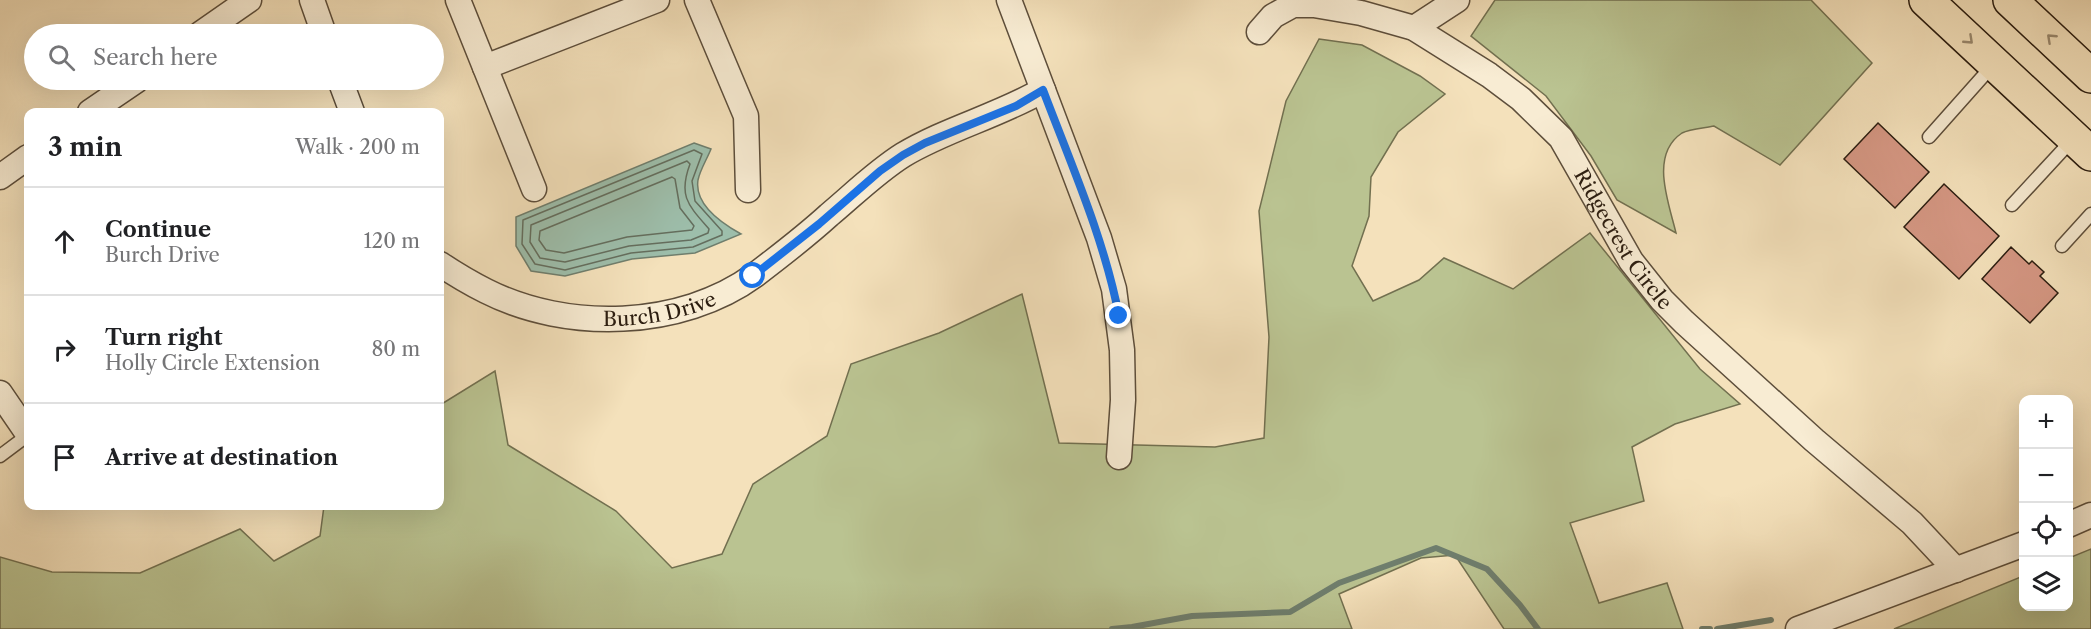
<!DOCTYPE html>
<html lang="en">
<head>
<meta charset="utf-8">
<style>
	:root { --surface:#fff; --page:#f6f6f6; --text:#202124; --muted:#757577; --line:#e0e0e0 }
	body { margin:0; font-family:"Libre Caslon Text",serif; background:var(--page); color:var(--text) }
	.controls { position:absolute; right:18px; bottom:18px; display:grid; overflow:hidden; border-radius:12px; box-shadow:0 6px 24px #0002 }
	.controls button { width:54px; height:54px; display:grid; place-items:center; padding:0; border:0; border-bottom:2px solid var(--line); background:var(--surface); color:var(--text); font:30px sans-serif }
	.stop { position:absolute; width:18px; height:18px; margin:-14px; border:4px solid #1a73e8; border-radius:50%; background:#fff }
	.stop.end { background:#1a73e8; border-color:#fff; box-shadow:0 2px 6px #0008 }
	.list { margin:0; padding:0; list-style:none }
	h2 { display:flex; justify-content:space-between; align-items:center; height:78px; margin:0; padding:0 24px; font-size:26px }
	h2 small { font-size:20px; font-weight:400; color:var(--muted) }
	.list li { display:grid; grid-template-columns:39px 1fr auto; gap:18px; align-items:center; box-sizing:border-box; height:108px; padding:0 24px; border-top:2px solid var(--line) }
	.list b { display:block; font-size:22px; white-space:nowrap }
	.list p { margin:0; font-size:20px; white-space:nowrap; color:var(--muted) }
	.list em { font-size:20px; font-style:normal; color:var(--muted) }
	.icon { flex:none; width:33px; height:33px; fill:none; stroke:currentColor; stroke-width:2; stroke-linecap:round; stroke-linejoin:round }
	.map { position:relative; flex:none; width:2091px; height:629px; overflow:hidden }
	.search { position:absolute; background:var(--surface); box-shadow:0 6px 24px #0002; left:24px; top:24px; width:420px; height:66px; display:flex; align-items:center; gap:15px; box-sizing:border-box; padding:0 21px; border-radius:33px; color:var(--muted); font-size:22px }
	.panel { position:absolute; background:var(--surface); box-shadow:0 6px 24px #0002; left:24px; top:108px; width:420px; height:402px; border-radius:12px }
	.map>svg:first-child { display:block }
	.green { fill:#bac391; stroke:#727050; stroke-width:1.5 }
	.water { fill:#9dbeab; stroke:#6f7e6d; stroke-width:1.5 }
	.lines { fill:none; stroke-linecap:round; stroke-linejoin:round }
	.shore { stroke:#646e5e; stroke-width:1.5 }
	.stream { stroke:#6f7e6d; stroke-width:6 }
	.building { fill:#d59783; stroke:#2b1d10; stroke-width:1.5 }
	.service-casing { stroke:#5d4e3b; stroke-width:15 }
	.minor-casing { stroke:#5d4e3b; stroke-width:27 }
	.primary-casing { stroke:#2b1d10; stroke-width:36 }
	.service { stroke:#f8ecd3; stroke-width:12 }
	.minor { stroke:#f8ecd3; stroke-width:24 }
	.primary { stroke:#f4e1bb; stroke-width:33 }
	.oneway { stroke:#9a896e }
	.route { stroke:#1a73e8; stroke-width:8 }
	.labels { text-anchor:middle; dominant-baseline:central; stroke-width:4.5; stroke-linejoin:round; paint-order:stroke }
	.street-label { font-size:20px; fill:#2b1d10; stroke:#f8ecd3 }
</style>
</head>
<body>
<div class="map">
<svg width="2091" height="629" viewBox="0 0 2091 629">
	<rect width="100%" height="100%" fill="#f4e1bb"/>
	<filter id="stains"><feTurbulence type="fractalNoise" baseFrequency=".00333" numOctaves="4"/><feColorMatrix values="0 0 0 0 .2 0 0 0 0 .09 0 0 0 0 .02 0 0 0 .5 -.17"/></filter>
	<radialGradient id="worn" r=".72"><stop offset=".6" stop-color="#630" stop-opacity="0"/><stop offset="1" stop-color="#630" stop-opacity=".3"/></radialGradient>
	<!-- green -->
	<g class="green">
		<path d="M1495 0H1811L1872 63 1780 165 1714 126C1705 128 1690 129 1682 133 1649 155 1669 203 1676 233L1617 200 1591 156 1546 96 1471 36Z"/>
		<polygon points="1319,39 1362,45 1420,76 1445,94 1398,132 1371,177 1369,216 1352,266 1373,301 1419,280 1444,258 1513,289 1590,233 1700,369 1740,404 1675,424 1632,447 1644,501 1570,523 1599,603 1667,583 1683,629 1504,629 1455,555 1421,558 1339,594 1352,629 0,629 0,557 52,572 140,573 240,529 274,561 320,536 324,506 440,506 440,405 495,371 508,445 616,511 672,568 722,554 753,484 827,436 851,364 939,333 1022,294 1059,443 1215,447 1264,438 1269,337 1259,211 1286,101"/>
		<polygon points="2091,549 2091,629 1894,629 2023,576 2024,606 2068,606 2069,558"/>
	</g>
	<!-- water -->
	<path class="water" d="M694 143 711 149C707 159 700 170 698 180 694 205 723 224 741 234L695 253 632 259 565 276 531 271 516 246V217Z"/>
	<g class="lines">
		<!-- shore -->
		<g class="shore">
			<polygon points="694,150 702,154 692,181 695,201 722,231 722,235 693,247 631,253 565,270 535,264 522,244 523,220"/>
			<path d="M687 161 690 164C678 196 688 205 709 229L708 233 691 240 629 246 565 262 540 258 530 242 531 225Z"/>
			<polygon points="672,177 675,179 680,208 694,226 692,230 627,237 564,253 546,250 539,240 540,231"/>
		</g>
		<!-- stream -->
		<g class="stream">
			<polyline points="1112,629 1132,627 1192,616 1290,612 1339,583 1436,548 1487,569 1520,605 1538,629"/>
			<polyline points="1702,629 1710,629"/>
			<polyline points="1717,629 1771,620"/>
		</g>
	</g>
	<!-- building -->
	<g class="building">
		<polygon points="1878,123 1929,172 1895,208 1844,159"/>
		<polygon points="1944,184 1999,236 1959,279 1904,227"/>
		<polygon points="2011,247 2029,264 2032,261 2044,272 2040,276 2058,293 2030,323 1982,279"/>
	</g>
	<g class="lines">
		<defs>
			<g id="service">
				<polyline points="1929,137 1993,65"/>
				<polyline points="2012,205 2073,139"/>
				<polyline points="2062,246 2091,214"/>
				<polyline points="0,456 28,435"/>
			</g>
			<g id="minor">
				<polyline points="312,0 324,34"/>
				<polyline points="458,0 534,189"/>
				<polyline points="697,0 746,116 748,190"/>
				<polyline points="1009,0 1099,238 1114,289 1122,350 1123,400 1119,457"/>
				<polyline points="1414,28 1457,0"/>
				<path id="s1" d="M1259 32 1273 16 1293 5H1314L1361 13 1414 28 1489 75 1521 99 1561 138 1631 261 1662 300 1684 322 1814 440 1912 523 1956 570"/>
				<polyline points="200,34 249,0"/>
				<polyline points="485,67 657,0"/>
				<polyline points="340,80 352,112"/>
				<polyline points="90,112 137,80"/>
				<polyline points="0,177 28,157"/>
				<path id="s2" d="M440 264C455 274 470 283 486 291 567 332 681 329 755 275 780 256 806 236 829 215 853 195 876 172 903 155 946 129 998 116 1043 90"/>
				<polyline points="0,393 28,434"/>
				<polyline points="2068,525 2091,515"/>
				<polyline points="1798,629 2024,544"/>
			</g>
			<g id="primary">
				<polyline points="1926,0 2091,154"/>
				<polyline points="2010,0 2091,76"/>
			</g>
		</defs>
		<!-- service casing -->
		<use href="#service" class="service-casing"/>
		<!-- minor casing -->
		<use href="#minor" class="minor-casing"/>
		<!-- primary casing -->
		<use href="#primary" class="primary-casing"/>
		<!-- service -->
		<use href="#service" class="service"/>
		<!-- minor -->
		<use href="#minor" class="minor"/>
		<!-- primary -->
		<use href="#primary" class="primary"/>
	</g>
	<!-- one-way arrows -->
	<defs><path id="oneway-chevron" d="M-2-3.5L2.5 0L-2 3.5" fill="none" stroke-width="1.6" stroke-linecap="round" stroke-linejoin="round" transform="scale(1.5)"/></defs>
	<g class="oneway">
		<use href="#oneway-chevron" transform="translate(2051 38) rotate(-137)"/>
		<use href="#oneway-chevron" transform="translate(1969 40) rotate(43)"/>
	</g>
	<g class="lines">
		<!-- route -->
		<path class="route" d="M753 276 819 224 880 171 903 155 925 143 1016 106 1043 90C1071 164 1104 238 1119 316"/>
	</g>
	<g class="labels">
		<!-- street labels -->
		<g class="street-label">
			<text stroke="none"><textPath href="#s1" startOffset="471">Ridgecrest Circle</textPath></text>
			<text stroke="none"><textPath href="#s2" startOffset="232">Burch Drive</textPath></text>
		</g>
	</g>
	<rect width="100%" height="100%" filter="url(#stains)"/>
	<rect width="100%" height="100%" fill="url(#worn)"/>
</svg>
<div class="controls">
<button>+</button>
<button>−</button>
<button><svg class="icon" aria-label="locate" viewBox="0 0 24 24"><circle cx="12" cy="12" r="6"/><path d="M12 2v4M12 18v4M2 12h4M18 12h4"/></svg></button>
<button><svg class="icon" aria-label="layers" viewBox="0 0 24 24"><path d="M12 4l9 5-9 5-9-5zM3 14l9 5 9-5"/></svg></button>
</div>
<div class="stop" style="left:753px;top:276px"></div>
<div class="stop end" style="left:1119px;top:316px"></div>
<div class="search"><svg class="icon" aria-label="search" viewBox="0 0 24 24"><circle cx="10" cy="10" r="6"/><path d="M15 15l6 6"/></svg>Search here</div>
<section class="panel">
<h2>3 min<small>Walk · 200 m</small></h2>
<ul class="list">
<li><svg class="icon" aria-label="ahead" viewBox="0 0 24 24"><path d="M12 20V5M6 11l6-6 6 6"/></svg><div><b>Continue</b><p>Burch Drive</p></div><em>120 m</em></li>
<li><svg class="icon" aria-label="right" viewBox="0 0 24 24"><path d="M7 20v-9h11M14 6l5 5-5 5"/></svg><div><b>Turn right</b><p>Holly Circle Extension</p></div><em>80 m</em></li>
<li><svg class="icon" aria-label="arrive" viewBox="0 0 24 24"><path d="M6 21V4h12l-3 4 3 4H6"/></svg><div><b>Arrive at destination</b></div></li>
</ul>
</section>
</div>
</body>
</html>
